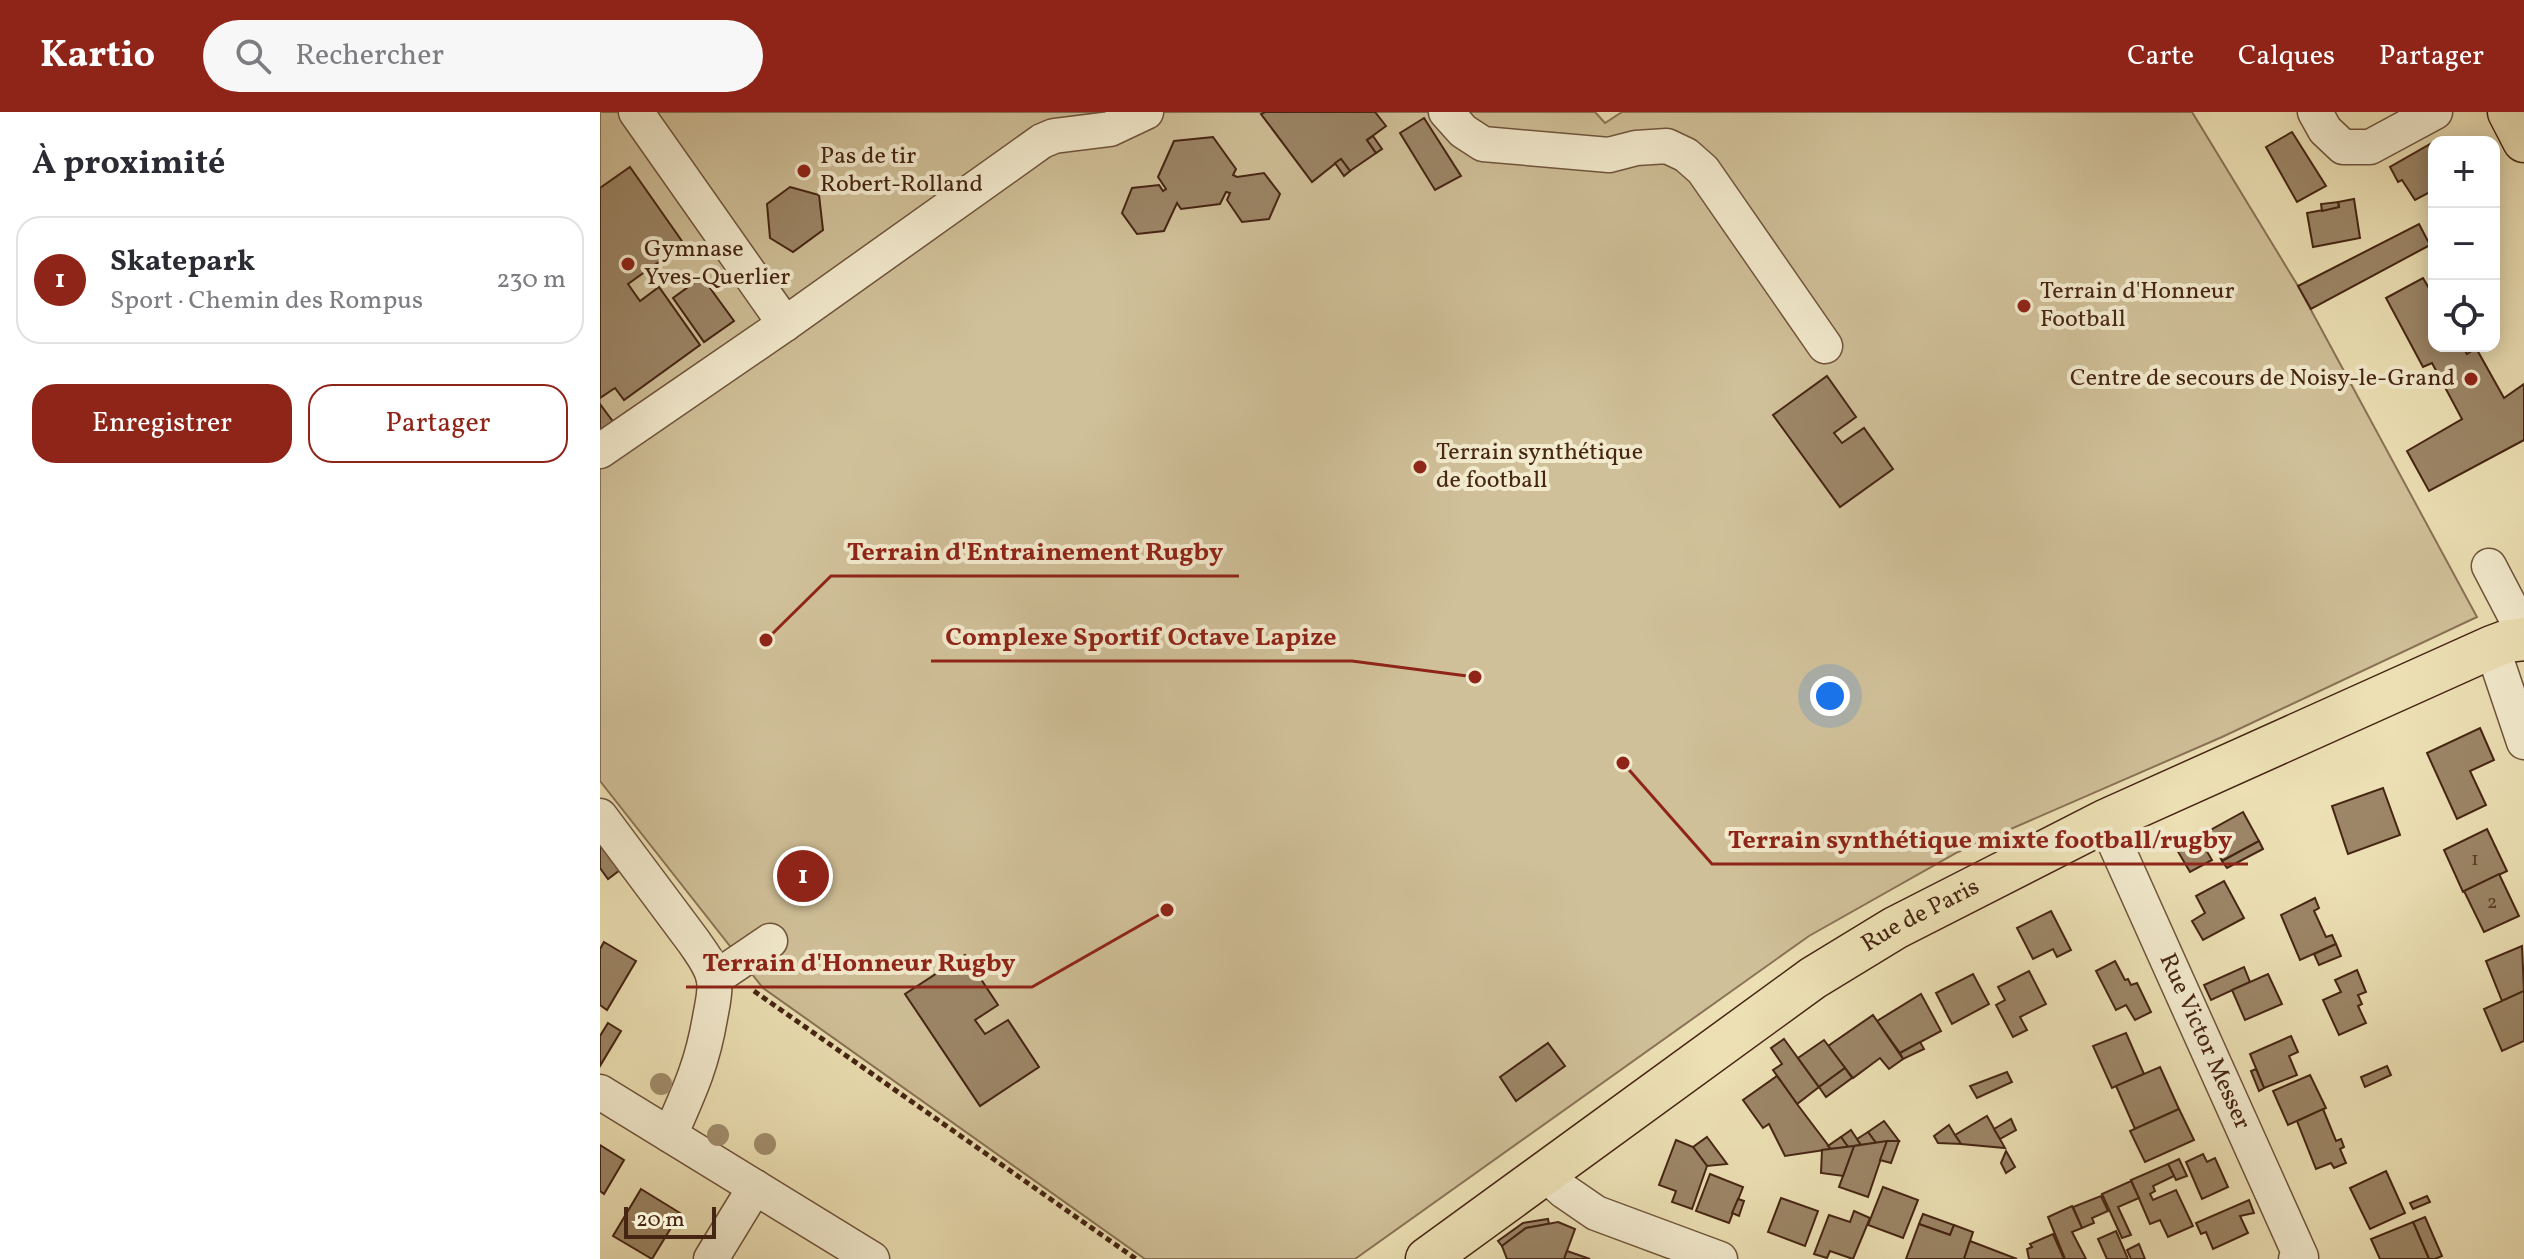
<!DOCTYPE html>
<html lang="fr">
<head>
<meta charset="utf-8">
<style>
	:root { --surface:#fff; --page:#f7f7f7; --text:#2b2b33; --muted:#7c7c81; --line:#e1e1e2; --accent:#8f2418 }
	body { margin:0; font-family:Vollkorn,serif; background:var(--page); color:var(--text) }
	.controls { position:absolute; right:24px; top:24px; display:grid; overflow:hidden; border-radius:16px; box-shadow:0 4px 20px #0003 }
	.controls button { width:72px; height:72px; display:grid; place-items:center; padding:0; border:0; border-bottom:2px solid var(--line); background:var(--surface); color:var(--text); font:40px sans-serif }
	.scale { position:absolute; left:24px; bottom:20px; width:92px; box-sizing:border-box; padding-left:8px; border:4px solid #462513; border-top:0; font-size:22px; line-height:28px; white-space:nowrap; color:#462513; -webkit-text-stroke:6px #f3ebce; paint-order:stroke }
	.you { position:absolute; left:1230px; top:584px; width:28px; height:28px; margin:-20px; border:6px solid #fff; border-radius:50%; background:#1a73e8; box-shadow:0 0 0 12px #1a73e833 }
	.badge { display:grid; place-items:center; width:52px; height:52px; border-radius:50%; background:var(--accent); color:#fff; font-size:26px; font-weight:700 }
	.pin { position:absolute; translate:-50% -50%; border:4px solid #fff; box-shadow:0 2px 8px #0006 }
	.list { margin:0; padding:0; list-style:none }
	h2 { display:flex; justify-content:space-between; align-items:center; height:104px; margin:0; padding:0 32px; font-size:34px }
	h2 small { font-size:26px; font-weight:400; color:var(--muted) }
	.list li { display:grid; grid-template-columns:52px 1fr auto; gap:24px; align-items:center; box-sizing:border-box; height:128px; margin:0 16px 16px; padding:0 16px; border:2px solid var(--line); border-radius:24px }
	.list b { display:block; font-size:30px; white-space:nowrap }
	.list p { margin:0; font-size:26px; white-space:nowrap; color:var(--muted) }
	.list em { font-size:26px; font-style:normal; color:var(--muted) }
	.actions { display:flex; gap:16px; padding:24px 32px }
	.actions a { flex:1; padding:18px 0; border:2px solid var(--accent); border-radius:24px; text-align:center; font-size:28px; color:var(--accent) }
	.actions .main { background:var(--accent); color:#fff }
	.icon { flex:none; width:44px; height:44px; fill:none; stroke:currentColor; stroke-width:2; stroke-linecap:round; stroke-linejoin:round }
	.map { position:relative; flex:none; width:1924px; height:1147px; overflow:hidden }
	header { display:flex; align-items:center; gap:48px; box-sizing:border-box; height:112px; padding:0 40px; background:var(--accent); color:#fff }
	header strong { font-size:38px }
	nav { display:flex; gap:44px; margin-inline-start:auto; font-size:28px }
	.search { width:560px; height:72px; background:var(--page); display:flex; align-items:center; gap:20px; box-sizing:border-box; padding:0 28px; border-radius:44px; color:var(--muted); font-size:30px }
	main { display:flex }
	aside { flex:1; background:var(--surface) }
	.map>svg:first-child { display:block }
	.green { fill:#d0c099; stroke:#8b7256; stroke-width:2 }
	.building { fill:#9c8667; stroke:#462513; stroke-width:2 }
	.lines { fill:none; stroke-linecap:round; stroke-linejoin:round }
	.minor-casing { stroke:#70543b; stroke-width:37 }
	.major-casing { stroke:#462513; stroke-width:45 }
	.path { stroke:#462513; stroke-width:5; stroke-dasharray:6 4; stroke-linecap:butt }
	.minor { stroke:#f3ebce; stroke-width:34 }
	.major { stroke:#ece0b4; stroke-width:42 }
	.tree { fill:#a38f6e }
	.poi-dot { fill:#8f2418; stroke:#f3ebce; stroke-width:3 }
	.labels { text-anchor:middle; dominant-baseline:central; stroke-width:8; stroke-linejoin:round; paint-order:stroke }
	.number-label { font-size:20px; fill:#5c3d28 }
	.poi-label { font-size:24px; fill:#462513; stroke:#f3ebce; text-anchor:start }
	.street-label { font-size:24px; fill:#462513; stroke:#f3ebce }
	.leader { fill:none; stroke:#8f2418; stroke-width:3 }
	.callout-dot { fill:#8f2418; stroke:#f3ebce; stroke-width:3 }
	.callout-label { font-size:26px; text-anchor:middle; font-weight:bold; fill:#8f2418; stroke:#f3ebce; stroke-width:8; stroke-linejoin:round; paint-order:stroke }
</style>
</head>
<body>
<header>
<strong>Kartio</strong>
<div class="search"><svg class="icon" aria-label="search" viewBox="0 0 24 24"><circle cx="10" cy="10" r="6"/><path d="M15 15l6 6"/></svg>Rechercher</div>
<nav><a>Carte</a><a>Calques</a><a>Partager</a></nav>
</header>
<main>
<aside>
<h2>À proximité<small></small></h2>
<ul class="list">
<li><span class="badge">1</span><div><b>Skatepark</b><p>Sport · Chemin des Rompus</p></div><em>230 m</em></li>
</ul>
<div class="actions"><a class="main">Enregistrer</a><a>Partager</a></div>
</aside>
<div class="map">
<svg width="1924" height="1147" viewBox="0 0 1924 1147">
	<rect width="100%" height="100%" fill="#ece0b4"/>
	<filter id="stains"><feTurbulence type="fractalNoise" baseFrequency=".0025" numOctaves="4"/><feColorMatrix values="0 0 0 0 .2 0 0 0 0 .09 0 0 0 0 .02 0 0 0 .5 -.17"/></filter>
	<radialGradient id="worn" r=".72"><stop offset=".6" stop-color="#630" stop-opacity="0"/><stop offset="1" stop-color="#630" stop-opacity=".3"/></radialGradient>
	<!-- green -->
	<polygon class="green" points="0,0 995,0 1005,11 1022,0 1592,0 1698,174 1877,505 1622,625 1358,740 1209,824 755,1147 545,1147 163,876 0,669"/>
	<!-- building -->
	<g class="building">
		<polygon points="665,0 775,0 786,14 767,28 776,41 750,59 741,47 712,70 661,2"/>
		<polygon points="824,6 861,64 835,78 800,21"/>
		<polygon points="1692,20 1726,74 1697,90 1666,35"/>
		<polygon points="773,24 782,37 776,41 767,28"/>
		<polygon points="613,25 636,57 633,63 637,65 664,61 680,82 669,107 642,110 627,88 630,81 626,80 620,92 581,97 577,91 564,119 537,122 522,101 532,76 559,73 563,79 566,77 558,65 574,29"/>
		<polygon points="1832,31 1834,78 1815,88 1802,68 1798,70 1790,55"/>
		<polygon points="741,47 750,59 744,64 735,51"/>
		<polygon points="30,55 84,132 28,172 40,189 59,175 100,233 24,288 15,276 0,286 0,76"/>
		<polygon points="190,75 219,83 223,118 193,140 170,126 167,92"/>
		<polygon points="1754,87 1760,126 1713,135 1707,101 1739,95 1738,90"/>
		<polygon points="1738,90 1739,95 1722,99 1721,92"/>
		<polygon points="1819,112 1830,133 1711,197 1698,174"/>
		<polygon points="102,165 134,209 104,230 73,186"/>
		<polygon points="1823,166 1834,185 1834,234 1862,234 1867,242 1876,236 1904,286 1924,272 1924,328 1829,379 1807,339 1862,307 1832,251 1823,255 1786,186"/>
		<polygon points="1227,264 1256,305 1234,321 1242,331 1264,316 1293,357 1240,395 1173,303"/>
		<polygon points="0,292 17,315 0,326"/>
		<polygon points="1880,616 1894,648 1870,659 1886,693 1857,707 1827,641"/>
		<polygon points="1783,676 1800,723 1748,742 1732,694"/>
		<polygon points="1643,700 1659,729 1622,749 1607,720"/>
		<polygon points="1887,717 1907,759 1863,780 1844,738"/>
		<polygon points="1599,726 1612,748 1590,760 1577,738"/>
		<polygon points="1659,729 1663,737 1627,756 1622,749"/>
		<polygon points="0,733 20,758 8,767 0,756"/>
		<polygon points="1899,762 1919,804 1884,820 1864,779"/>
		<polygon points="1624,769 1644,806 1603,828 1592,809 1605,801 1596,784"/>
		<polygon points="1715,786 1719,796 1714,799 1726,825 1732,823 1736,832 1700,848 1681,803"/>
		<polygon points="1451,799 1471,838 1457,845 1453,837 1433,847 1417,816"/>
		<polygon points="4,830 36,849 7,898 0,893 0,837"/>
		<polygon points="1736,832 1741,844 1719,853 1714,842"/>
		<polygon points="1922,834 1924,879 1902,889 1886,849"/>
		<polygon points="365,843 398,893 375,908 385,922 408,908 439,955 380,994 305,882"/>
		<polygon points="1515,849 1525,868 1528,867 1531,873 1537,871 1551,900 1535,908 1526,893 1516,898 1496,859"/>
		<polygon points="1644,855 1650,870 1611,888 1604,873"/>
		<polygon points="1757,858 1766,880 1758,883 1762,892 1758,894 1766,911 1739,923 1723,888 1741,880 1735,868"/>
		<polygon points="1429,859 1446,892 1420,905 1427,918 1413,925 1396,893 1405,888 1398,875"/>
		<polygon points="1373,862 1389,892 1352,912 1336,881"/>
		<polygon points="1668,862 1682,892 1645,908 1632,878"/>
		<polygon points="1924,879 1924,929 1902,939 1884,897"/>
		<polygon points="1321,882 1341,919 1300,941 1277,909"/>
		<polygon points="1273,903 1303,947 1289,957 1280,946 1253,966 1228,934"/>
		<polygon points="8,911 21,919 0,954 0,924"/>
		<polygon points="1526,921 1544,962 1512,976 1493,934"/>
		<polygon points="1691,924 1698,940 1689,944 1697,963 1664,976 1650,942"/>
		<polygon points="1184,927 1219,975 1197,992 1173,958 1182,952 1171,936"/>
		<polygon points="1224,928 1245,956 1219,975 1198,946"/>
		<polygon points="1320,930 1324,937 1303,947 1300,941"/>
		<polygon points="948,931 965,954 916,989 900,965"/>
		<polygon points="1787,954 1791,963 1765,975 1761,965"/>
		<polygon points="1560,955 1579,997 1535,1017 1516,974"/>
		<polygon points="1245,956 1252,966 1226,985 1219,975"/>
		<polygon points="1656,957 1664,976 1659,979 1651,959"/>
		<polygon points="1407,960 1412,970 1377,986 1370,974"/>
		<polygon points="1710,963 1726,996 1688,1013 1673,979"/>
		<polygon points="1177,964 1197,992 1231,1037 1185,1044 1169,1012 1163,1016 1143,988"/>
		<polygon points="1579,997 1594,1028 1545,1050 1530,1019"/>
		<polygon points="1723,997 1736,1029 1741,1027 1744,1035 1740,1037 1746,1051 1734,1056 1731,1051 1716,1057 1697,1009"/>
		<polygon points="1387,1004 1405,1036 1361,1032 1355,1023"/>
		<polygon points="1411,1007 1416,1018 1400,1027 1394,1017"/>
		<polygon points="1284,1009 1299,1029 1276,1031 1268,1020"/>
		<polygon points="1349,1013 1355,1023 1361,1032 1338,1031 1334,1024"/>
		<polygon points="1251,1018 1261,1033 1248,1035 1241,1025"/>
		<polygon points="1268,1020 1276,1031 1261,1033 1257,1027"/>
		<polygon points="1107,1025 1127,1052 1107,1054 1093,1035"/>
		<polygon points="1241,1025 1248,1035 1231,1037 1228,1034"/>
		<polygon points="1076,1028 1093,1035 1107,1054 1092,1097 1072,1090 1076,1079 1059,1073"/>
		<polygon points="1287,1029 1268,1085 1239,1075 1254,1034"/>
		<polygon points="1287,1029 1299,1029 1291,1051 1280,1048"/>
		<polygon points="0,1033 24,1048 4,1082 0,1079"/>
		<polygon points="1254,1034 1243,1064 1221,1061 1222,1038"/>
		<polygon points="1406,1039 1415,1055 1406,1061 1401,1051"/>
		<polygon points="1603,1042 1607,1050 1615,1046 1628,1075 1602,1087 1586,1050"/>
		<polygon points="1579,1047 1587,1064 1576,1068 1568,1052"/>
		<polygon points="1568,1052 1574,1064 1553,1074 1555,1079 1550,1082 1553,1088 1576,1078 1593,1114 1568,1125 1560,1108 1550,1112 1531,1068"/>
		<polygon points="1786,1059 1805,1101 1770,1117 1750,1076"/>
		<polygon points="1110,1062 1143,1075 1129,1111 1096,1099"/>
		<polygon points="1531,1069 1539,1086 1518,1095 1531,1123 1522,1126 1502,1082"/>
		<polygon points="1283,1075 1318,1088 1303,1126 1268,1113"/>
		<polygon points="41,1077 80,1101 52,1147 13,1124"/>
		<polygon points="1501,1084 1508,1099 1492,1106 1494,1111 1482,1116 1473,1095"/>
		<polygon points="1827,1084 1830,1090 1813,1097 1810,1091"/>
		<polygon points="1181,1086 1218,1099 1205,1134 1168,1120"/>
		<polygon points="1138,1087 1144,1089 1139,1104 1132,1101"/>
		<polygon points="1649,1088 1654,1101 1640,1104 1648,1121 1613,1137 1606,1120 1601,1122 1596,1111"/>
		<polygon points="1472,1094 1482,1116 1472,1120 1486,1147 1465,1147 1448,1105"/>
		<polygon points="1254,1099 1270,1106 1253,1147 1230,1139 1227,1146 1214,1142 1229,1103 1250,1110"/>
		<polygon points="1323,1102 1354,1113 1350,1123 1319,1112"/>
		<polygon points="1825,1105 1842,1144 1835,1147 1829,1147 1813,1110"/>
		<polygon points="948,1107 949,1112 926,1116 902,1134 898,1129 923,1111"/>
		<polygon points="958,1110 975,1117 964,1147 907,1147 902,1134 926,1116"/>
		<polygon points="1813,1110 1829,1147 1780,1147 1771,1127"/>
		<polygon points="1319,1112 1350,1123 1354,1113 1373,1120 1364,1147 1306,1147"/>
		<polygon points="1516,1119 1528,1147 1507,1147 1498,1127"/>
		<polygon points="1453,1122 1464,1147 1429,1147 1427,1137 1432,1135 1430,1132"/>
		<polygon points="1370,1129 1417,1147 1364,1147"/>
		<polygon points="1539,1132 1545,1147 1531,1147 1527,1138"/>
		<polygon points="967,1139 990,1147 964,1147"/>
	</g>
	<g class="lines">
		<defs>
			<g id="minor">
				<polyline points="36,0 185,212"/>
				<polyline points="846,0 863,19 883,32 1009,43 1036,36 1067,34 1086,43 1103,58 1225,234"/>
				<polyline points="1715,0 1725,18 1743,35 1770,35 1835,0"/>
				<polyline points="0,339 185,212 442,29 454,24 510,17 546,0"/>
				<polyline points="1889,454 1924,521"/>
				<polyline points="1892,535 1924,630"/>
				<path d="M0 704 94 830C102 842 112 854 114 868 116 880 112 894 110 906 102 953 89 980 70 1023"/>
				<path id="s1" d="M1505 709 1701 1145 1696 1147"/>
				<polyline points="114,867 170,829"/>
				<polyline points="0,980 272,1147"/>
				<polyline points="944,1061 964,1079 996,1101 1120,1147"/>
				<polyline points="111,1147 155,1075"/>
			</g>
			<g id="major">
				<polyline points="1909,0 1924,29"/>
				<path id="s2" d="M827 1147 1213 866 1295 816 1505 709 1892 535 1908 529 1924 527"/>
			</g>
		</defs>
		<!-- minor casing -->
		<use href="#minor" class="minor-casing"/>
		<!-- major casing -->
		<use href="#major" class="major-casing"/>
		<!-- path -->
		<polyline class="path" points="154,879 536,1147"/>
		<!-- minor -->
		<use href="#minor" class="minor"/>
		<!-- major -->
		<use href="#major" class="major"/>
	</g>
	<!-- trees -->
	<g class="tree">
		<circle cx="61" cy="972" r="11"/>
		<circle cx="118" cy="1023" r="11"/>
		<circle cx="165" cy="1032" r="11"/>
	</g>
	<!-- markers -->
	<g class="poi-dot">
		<circle cx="204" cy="59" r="8"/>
		<circle cx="28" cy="152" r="8"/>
		<circle cx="1424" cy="194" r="8"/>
		<circle cx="1871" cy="267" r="8"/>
		<circle cx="820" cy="355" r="8"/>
	</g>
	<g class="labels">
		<!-- number labels -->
		<g class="number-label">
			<text x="1875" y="748">1</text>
			<text x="1892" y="791">2</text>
		</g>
		<!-- poi labels -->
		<g class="poi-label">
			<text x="220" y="45">Pas de tir<tspan x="220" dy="28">Robert-Rolland</tspan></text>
			<text x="44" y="138">Gymnase<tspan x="44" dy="28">Yves-Querlier</tspan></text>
			<text x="1440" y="180">Terrain d'Honneur<tspan x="1440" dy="28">Football</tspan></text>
			<text x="1855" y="267" text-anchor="end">Centre de secours de Noisy-le-Grand</text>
			<text x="836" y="341">Terrain synthétique<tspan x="836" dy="28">de football</tspan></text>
		</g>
		<!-- street labels -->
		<g class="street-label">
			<text stroke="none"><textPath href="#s2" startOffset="602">Rue de Paris</textPath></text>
			<text stroke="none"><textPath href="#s1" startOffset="242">Rue Victor Messer</textPath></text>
		</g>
	</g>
	<!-- callouts -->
	<path class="leader" d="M166 528L231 464H639M875 565L752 549H331M1023 651L1112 752H1648M567 798L432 875H86"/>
	<g class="callout-dot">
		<circle cx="166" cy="528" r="8"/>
		<circle cx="875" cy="565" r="8"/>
		<circle cx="1023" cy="651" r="8"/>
		<circle cx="567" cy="798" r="8"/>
	</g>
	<g class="callout-label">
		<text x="435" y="448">Terrain d'Entrainement Rugby</text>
		<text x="541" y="533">Complexe Sportif Octave Lapize</text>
		<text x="1380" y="736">Terrain synthétique mixte football/rugby</text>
		<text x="259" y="859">Terrain d'Honneur Rugby</text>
	</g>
	<rect width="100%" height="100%" filter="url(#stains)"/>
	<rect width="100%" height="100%" fill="url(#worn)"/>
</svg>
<div class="controls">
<button>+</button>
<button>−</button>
<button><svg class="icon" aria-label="locate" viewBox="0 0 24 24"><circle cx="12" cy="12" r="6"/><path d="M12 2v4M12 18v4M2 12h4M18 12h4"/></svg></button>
</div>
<div class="scale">20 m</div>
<div class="you"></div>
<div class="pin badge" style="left:203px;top:764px">1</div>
</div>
</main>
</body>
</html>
